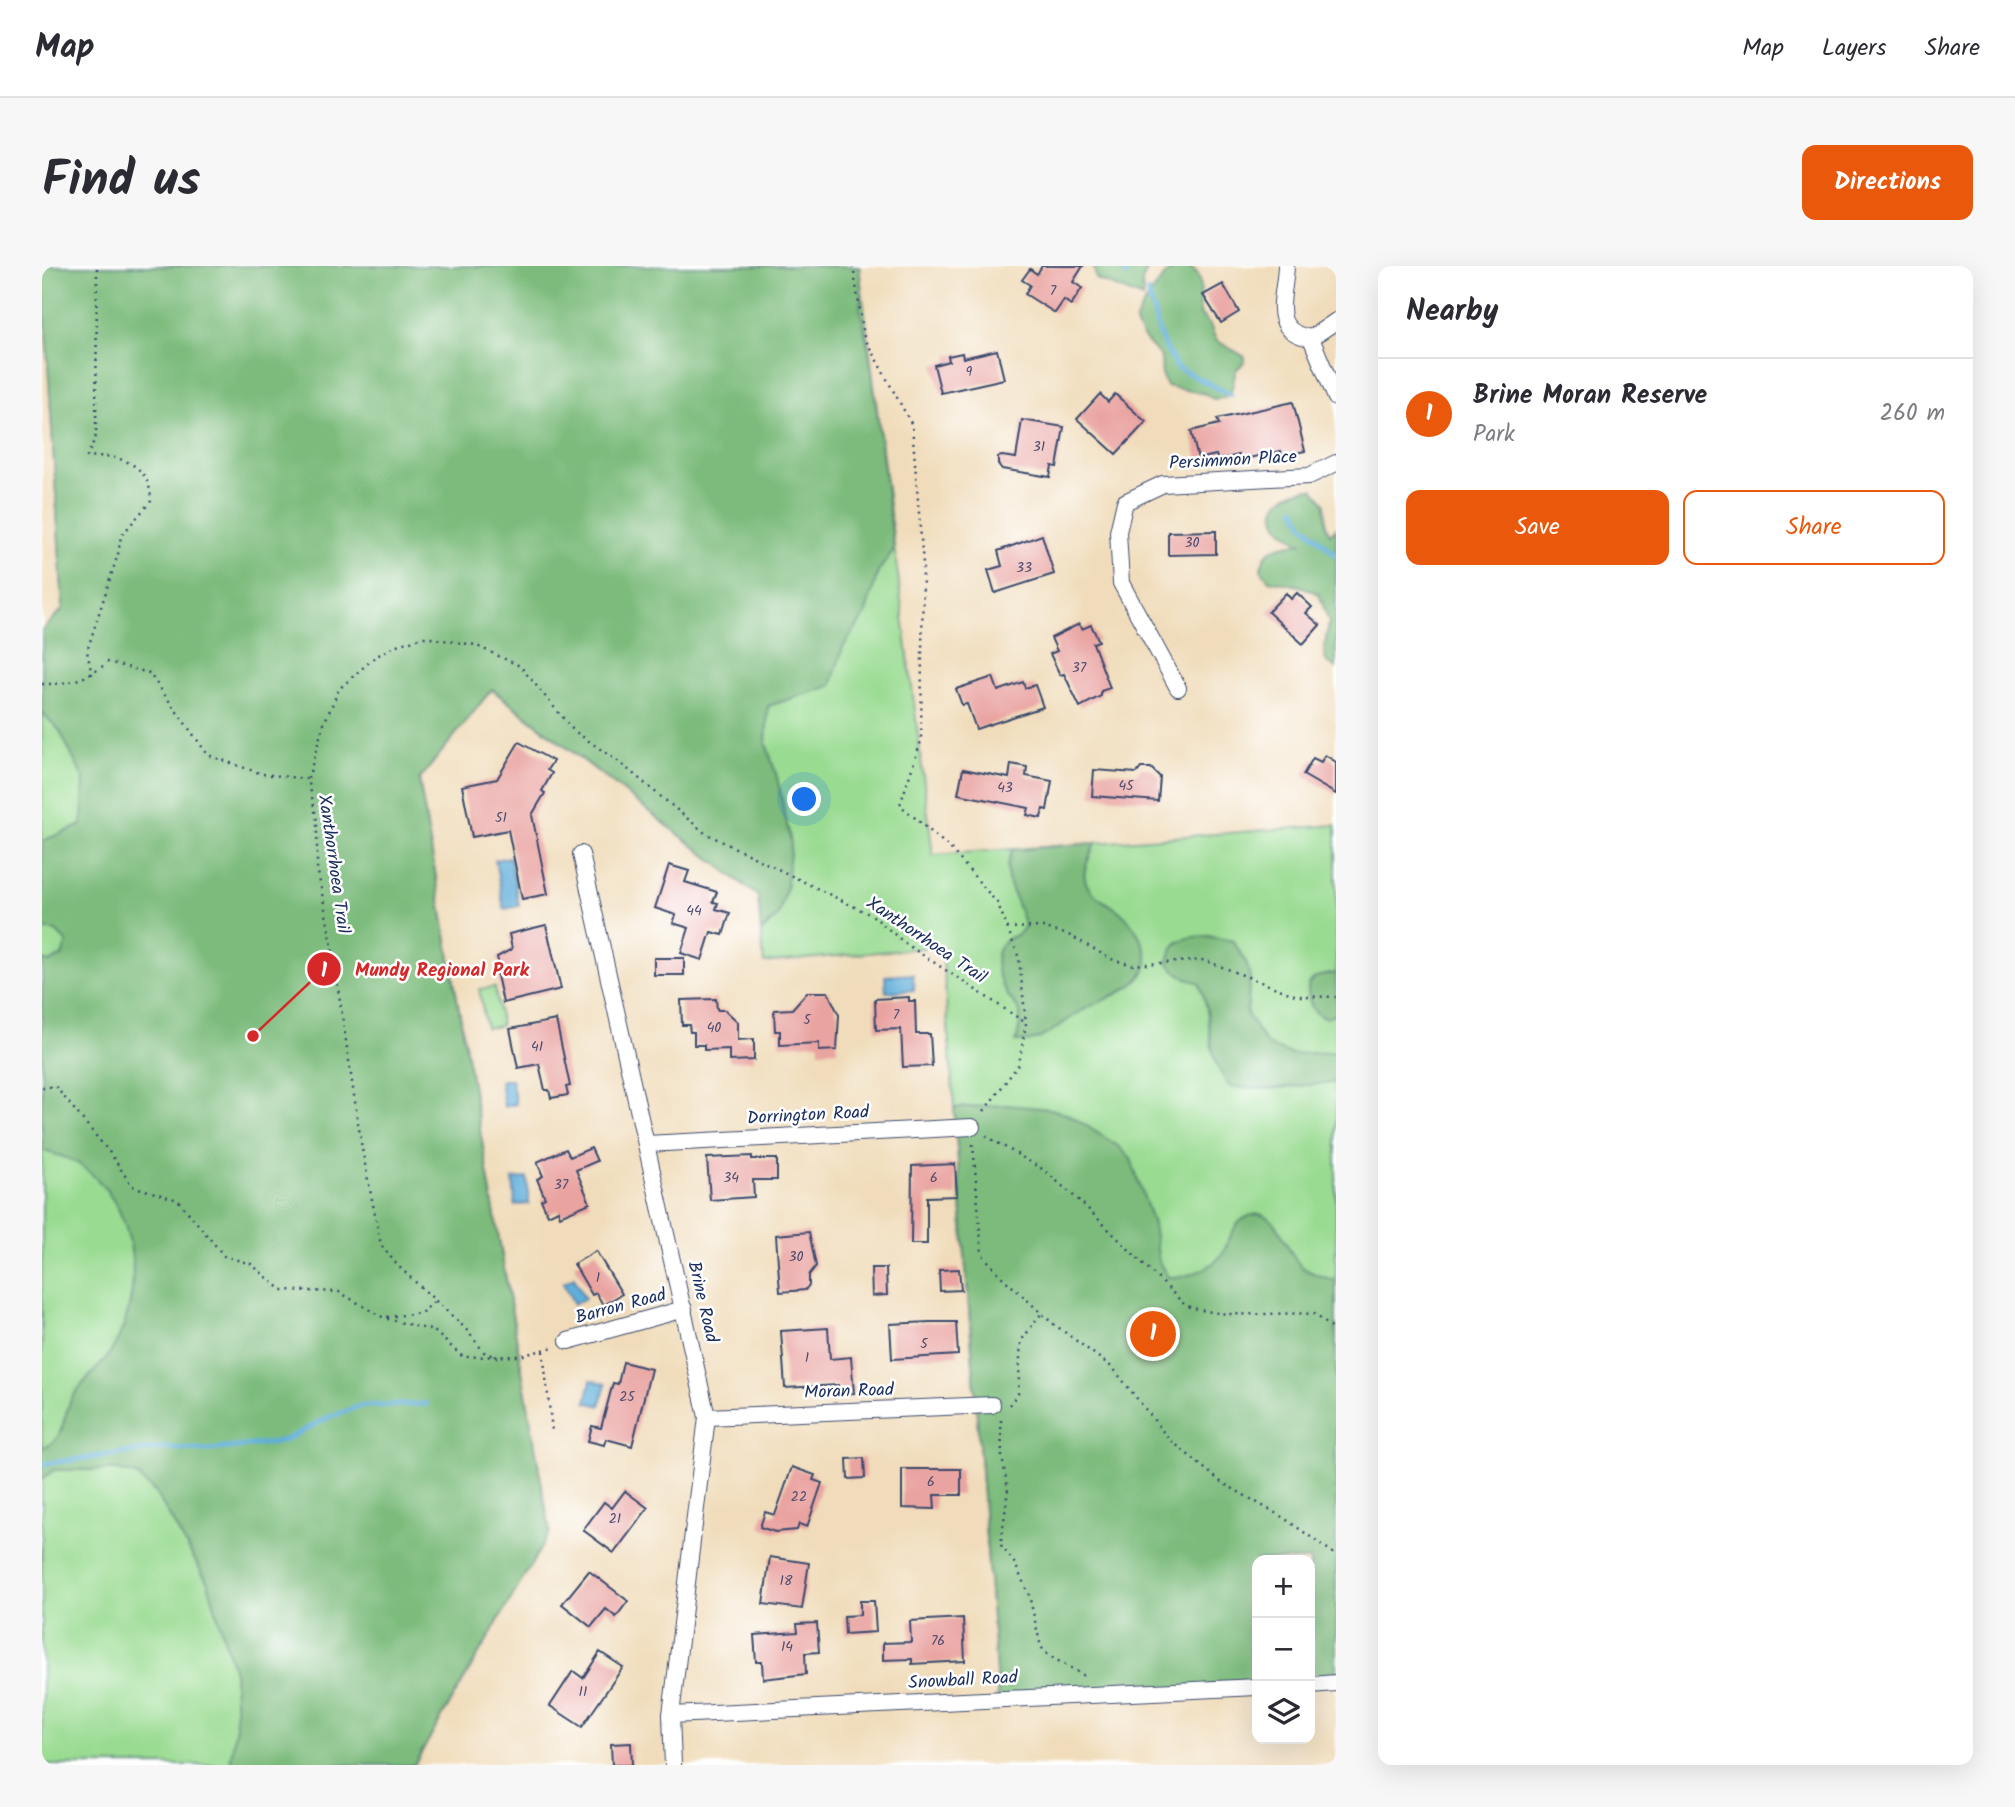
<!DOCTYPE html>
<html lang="en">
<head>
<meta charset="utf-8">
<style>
	:root { --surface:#fff; --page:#f7f7f7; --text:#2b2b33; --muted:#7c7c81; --line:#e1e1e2; --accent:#ea580c }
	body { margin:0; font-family:Kalam,sans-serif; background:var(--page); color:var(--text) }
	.controls { position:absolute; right:21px; bottom:21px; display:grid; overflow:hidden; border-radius:14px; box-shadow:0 7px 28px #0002 }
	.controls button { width:63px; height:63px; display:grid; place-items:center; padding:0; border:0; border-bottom:2px solid var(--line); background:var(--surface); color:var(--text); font:35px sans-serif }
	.you { position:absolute; left:763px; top:534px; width:24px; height:24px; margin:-18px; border:5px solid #fff; border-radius:50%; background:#1a73e8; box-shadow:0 0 0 10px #1a73e833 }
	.badge { display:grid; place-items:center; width:46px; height:46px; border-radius:50%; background:var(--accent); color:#fff; font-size:23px; font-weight:700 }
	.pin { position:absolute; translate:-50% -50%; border:4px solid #fff; box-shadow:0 2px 7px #0006 }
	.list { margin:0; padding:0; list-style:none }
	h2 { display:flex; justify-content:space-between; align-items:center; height:91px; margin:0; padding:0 28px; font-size:30px }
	h2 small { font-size:23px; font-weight:400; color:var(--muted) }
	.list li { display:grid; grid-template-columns:46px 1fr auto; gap:21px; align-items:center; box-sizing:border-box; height:112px; padding:0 28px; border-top:2px solid var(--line) }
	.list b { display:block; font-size:26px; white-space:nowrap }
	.list p { margin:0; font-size:23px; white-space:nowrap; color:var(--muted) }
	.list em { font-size:23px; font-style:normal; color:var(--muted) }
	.actions { display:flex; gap:14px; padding:21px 28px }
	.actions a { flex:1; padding:16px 0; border:2px solid var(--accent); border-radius:14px; text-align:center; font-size:24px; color:var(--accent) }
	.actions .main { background:var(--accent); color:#fff }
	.icon { flex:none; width:38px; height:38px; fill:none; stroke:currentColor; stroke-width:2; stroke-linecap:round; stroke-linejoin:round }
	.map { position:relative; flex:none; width:1294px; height:1499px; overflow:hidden; border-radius:14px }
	header { display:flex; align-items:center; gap:42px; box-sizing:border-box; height:98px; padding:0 35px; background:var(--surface); border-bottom:2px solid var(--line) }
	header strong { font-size:33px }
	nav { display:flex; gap:38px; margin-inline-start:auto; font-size:24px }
	.intro { display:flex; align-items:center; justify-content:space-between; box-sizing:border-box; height:168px; padding:0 42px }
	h1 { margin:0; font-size:49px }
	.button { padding:18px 32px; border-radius:14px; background:var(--accent); color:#fff; font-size:24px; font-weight:700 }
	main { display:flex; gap:42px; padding:0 42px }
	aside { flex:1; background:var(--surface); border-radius:14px; box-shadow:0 7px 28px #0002 }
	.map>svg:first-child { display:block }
	.green { fill:#9adb92; stroke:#5a8578; stroke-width:2 }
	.forest { fill:#7bbb7c; stroke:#4b756d; stroke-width:2 }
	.water { fill:#60afda; stroke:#3e6f9c; stroke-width:2 }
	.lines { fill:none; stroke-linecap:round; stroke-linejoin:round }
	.stream { stroke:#60afda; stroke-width:5 }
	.building { fill:#e9a3a0 }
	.minor-casing { stroke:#3b496c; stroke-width:18 }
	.path { stroke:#3b496c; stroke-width:2.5; stroke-dasharray:2 5; stroke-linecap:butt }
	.minor { stroke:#fff; stroke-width:16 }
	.labels { text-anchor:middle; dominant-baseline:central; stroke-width:5; stroke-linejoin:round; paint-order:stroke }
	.number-label { font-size:14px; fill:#4e4c6e }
	.street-label { font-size:18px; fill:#1b2f5e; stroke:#fff }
	.leader { fill:none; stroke:#d62828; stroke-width:2.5 }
	.callout-dot { fill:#d62828; stroke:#fff; stroke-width:2.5 }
	.mark-label { font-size:21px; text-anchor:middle; font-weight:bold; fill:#fff }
	.callout-label { font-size:19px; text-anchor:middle; font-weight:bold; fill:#d62828; stroke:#fff; stroke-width:5; stroke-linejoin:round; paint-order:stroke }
</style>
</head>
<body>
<header>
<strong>Map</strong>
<nav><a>Map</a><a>Layers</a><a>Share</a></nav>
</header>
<div class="intro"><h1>Find us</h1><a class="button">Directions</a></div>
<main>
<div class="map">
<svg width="1294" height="1499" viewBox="0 0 1294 1499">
	<rect width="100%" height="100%" fill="#fff"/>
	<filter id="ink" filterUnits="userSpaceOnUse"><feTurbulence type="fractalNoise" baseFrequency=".0143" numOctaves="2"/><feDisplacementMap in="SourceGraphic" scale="14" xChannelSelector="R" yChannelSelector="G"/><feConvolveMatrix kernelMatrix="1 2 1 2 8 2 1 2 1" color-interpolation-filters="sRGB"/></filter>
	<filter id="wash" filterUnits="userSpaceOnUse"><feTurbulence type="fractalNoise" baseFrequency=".00686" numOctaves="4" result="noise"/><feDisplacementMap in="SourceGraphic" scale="28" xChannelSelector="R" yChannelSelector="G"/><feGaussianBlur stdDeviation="1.57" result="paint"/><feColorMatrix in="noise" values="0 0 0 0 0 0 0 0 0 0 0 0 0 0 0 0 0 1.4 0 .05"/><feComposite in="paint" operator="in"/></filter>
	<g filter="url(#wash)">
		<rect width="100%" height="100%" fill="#f0dcba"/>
		<!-- green -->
		<g class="green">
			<polygon points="0,0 817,0 891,589 1294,559 1294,1417 1268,1294 1215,1294 956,1433 900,680 722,697 716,630 449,423 377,514 508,1266 372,1499 0,1499 0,364 21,343"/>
			<polygon points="453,721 459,760 444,762 437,723"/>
		</g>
		<!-- forest -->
		<g class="forest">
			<path d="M0 0H817L820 28 818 42 828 90 852 283 836 306 823 349 801 381 789 420 726 440 724 477 735 511 749 577 744 624 736 650 719 666 716 630 450 423 377 514 508 1266 372 1499H188L194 1460 192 1406 166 1317 114 1227 94 1209 75 1204H12L0 1213V1181C23 1177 20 1151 29 1134 39 1115 59 1102 70 1084 106 1024 96 936 35 897 25 891 11 888 0 884V694L8 696 20 690 25 676 14 665 0 663V575L40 559 42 514 18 465 0 446V364L21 343Z"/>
			<polygon points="1052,0 1107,0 1100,15 1101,32 1054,13"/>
			<path d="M1146 0C1167 10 1155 30 1158 48L1168 59 1174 74 1203 91 1201 98 1194 104 1189 126 1181 132 1171 133 1164 128 1125 120 1120 111 1119 91C1110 81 1097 69 1094 57 1092 49 1122 8 1130 4 1135 2 1142 1 1146 0Z"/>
			<path d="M1271 223 1283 237 1284 260 1288 268 1294 262V402L1284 395 1282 385 1287 356 1277 328 1258 320 1227 314 1219 304C1221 281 1240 279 1259 277 1252 273 1242 267 1237 260 1222 235 1252 222 1271 223Z"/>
			<path d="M1053 577C1050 588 1040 602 1043 613 1046 629 1065 636 1077 645 1088 654 1097 667 1102 680 1118 716 1070 729 1045 742 1019 754 1005 778 974 776 976 768 979 757 978 748 977 741 970 736 966 730 951 706 946 677 977 668L983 660 966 613 965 600 970 584Z"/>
			<path d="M1166 670 1191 675 1204 696 1208 711 1205 748 1225 779 1249 788 1294 786V816L1228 823 1188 821C1159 782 1174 755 1157 717L1138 709 1126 697C1130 672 1143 671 1166 670Z"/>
			<path d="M1294 707V747L1285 752C1268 748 1266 734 1266 718L1274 711Z"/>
			<path d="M964 839 1009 843 1027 849 1076 880 1089 893 1111 958 1117 996 1126 1011C1145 1012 1172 1003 1182 985 1189 971 1192 953 1211 949 1237 942 1243 986 1259 1000 1267 1008 1283 1011 1294 1015V1417L1268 1419V1294H1215V1421L956 1433 912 842Z"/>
		</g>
		<!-- water -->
		<g class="water">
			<polygon points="468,591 477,640 462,643 453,594"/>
			<polygon points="871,708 872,724 844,726 843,710"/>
			<polygon points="469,813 474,838 462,841 458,815"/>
			<polygon points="485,912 487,938 473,939 471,913"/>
			<polygon points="532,1011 543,1033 532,1038 521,1017"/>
			<polygon points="549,1114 564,1118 558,1140 544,1136"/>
		</g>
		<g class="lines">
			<!-- stream -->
			<g class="stream">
				<polyline points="1079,0 1084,9"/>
				<polyline points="1106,26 1119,73 1134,101 1189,129"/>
				<polyline points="1253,242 1261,258 1294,289"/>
				<polyline points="0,1198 122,1182 167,1184 228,1177 243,1174 287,1151 318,1140 385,1138"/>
			</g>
		</g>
		<g id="blocks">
			<!-- building -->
			<g class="building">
				<polygon points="1000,0 1041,0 1031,16 1040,22 1029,39 1022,34 1013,47 983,28 988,19 980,14 988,3 995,8"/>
				<polygon points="1181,18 1197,46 1179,57 1161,29"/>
				<polygon points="955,84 962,113 899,127 892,99 907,95 906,90 920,87 921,92"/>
				<polygon points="1058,128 1066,136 1073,128 1104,156 1074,188 1035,153"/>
				<polygon points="1251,136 1263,185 1240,190 1239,185 1198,194 1197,189 1176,194 1174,189 1156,193 1149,165 1177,158 1175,153"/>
				<polygon points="980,154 1022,161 1015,201 1010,200 1008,211 960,203 956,198 956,191 960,190 974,192"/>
				<polygon points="1174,265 1174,288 1126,289 1126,266"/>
				<polygon points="1000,269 1012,308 953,327 946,304 960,300 956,285"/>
				<polygon points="1244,327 1249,333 1255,327 1270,341 1264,347 1278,359 1261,378 1226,346"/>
				<polygon points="1037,358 1040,363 1049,359 1057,375 1051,377 1068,422 1059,425 1059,430 1038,441 1022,408 1018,409 1008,388 1015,385 1009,372"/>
				<polygon points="951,411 956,425 981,416 983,422 993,419 1001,441 934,463 925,438 920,439 914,423"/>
				<polygon points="477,476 511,495 505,504 510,507 500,525 503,527 490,549 506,628 480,633 466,564 430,571 420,520 455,513"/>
				<polygon points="1283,489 1294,496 1294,528 1261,509 1271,492 1279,496"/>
				<polygon points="969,498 985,501 984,510 1010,515 1005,544 1001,543 999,552 985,549 987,542 916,528 921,503 967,512"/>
				<polygon points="1099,502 1109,502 1118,511 1116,535 1050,530 1052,504 1095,507"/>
				<polygon points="627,599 647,605 643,616 675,626 671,636 676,637 674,643 688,647 681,669 669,666 660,694 639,687 647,662 631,657 634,649 613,642"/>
				<polygon points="504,659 519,723 461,737 455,709 459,708 455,691 470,683 467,668"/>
				<rect x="612" y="692" width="30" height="17"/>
				<polygon points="765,726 786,726 797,749 795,784 777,785 777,777 738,779 738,765 733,765 732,744 750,743"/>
				<polygon points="867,731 867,735 873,735 874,768 888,768 890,800 861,801 859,763 834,764 833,733"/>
				<polygon points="674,733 675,744 683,744 696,756 696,774 712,773 712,794 687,795 687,783 662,784 662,779 652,779 652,766 648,766 647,759 640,759 639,734"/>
				<polygon points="514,754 528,820 524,821 526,829 509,832 507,824 503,824 497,798 476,802 468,763"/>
				<polygon points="549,882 555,895 534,904 548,937 518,950 516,944 506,949 499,934 503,932 495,913 501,910 495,896 524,883 528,891"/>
				<polygon points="710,890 710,893 735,893 735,914 711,914 712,931 668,934 665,892"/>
				<polygon points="913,898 915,930 885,931 885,978 869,978 870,900"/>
				<polygon points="767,966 774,1000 767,1009 767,1019 763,1024 738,1026 734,969"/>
				<polygon points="554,985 580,1028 561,1039 554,1027 550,1029 532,998"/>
				<polygon points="829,1002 844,1002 845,1029 830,1030"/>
				<polygon points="917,1003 919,1024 898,1025 897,1004"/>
				<polygon points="888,1056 914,1056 916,1089 850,1093 848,1058"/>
				<polygon points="786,1062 788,1093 809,1091 812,1127 796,1128 796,1119 743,1122 739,1065"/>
				<polygon points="581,1096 609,1103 590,1180 564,1173 562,1179 546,1175 550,1160 559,1162 571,1117 576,1118"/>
				<polygon points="822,1192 823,1212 806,1213 805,1193"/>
				<polygon points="750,1201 773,1209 771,1214 780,1217 765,1261 757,1258 755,1264 733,1266 718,1261 723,1246 733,1249"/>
				<polygon points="860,1203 919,1203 919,1229 892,1229 893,1243 860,1242"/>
				<polygon points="583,1225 606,1242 572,1287 541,1264 562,1236 570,1242"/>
				<polygon points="728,1291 767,1297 760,1343 721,1338"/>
				<polygon points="547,1305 586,1335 574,1351 564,1343 549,1361 520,1338"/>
				<polygon points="818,1335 832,1335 834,1366 803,1368 802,1350 818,1349"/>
				<polygon points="921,1352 923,1395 870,1398 870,1393 841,1394 841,1377 869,1376 868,1355"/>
				<polygon points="775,1357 777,1386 763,1387 764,1408 721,1413 720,1396 714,1396 712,1369 756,1366 755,1358"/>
				<polygon points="558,1386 581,1401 540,1461 508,1440 531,1405 541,1412"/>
				<polygon points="589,1477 590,1499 570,1499 569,1478"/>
			</g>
		</g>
	</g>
	<g filter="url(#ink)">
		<use href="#blocks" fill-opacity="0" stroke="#3b496c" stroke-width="2"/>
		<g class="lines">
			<defs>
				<g id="minor">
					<path d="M1244 0C1243 31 1226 65 1269 72L1294 132"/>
					<polyline points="1269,72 1294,55"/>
					<polyline points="1136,422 1079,317 1076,266 1083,236 1121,218 1267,210 1294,197"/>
					<polyline points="539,588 665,1151 629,1449 631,1499"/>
					<polyline points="604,878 930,861"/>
					<polyline points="526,1075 642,1043"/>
					<polyline points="665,1151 950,1139"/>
					<polyline points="1268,1419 1294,1417"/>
					<polyline points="629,1449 1215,1421"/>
				</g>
			</defs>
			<!-- minor casing -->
			<use href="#minor" class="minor-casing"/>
			<!-- path -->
			<g class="path">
				<polyline points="811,0 822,71 870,159 881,298 879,475 858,539 908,582 956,638 977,692 984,757 977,798 939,849"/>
				<path d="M50 409 45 385 76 288 79 270 109 235C109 199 78 187 45 191L54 170 55 0"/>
				<path d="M0 418C26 419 47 412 66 396L107 407 166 489 220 508 266 513"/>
				<polyline points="965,662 1001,661 1029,670 1069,693 1091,699 1162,694 1255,730 1294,731"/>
				<polyline points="0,822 13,820 68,887 90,920 136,934 182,990 209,998 240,1024 297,1026 342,1052 392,1065 421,1091 478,1090 512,1081"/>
				<path d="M944 870 1002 904 1041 938 1143 1039C1185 1055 1228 1045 1273 1048L1294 1066"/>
				<polyline points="931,878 940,988 959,1010 1009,1056 1071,1102 1126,1172 1179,1216 1242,1252 1294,1289"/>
				<polyline points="345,1051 379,1047 393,1035"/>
				<polyline points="501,1085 510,1165"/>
				<polyline points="456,1092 442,1086 423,1062 355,999 339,979 320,883 289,674 275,601 275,554 266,513 281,460 297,423 333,391 355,379 382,371 433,379 478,400 531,464 577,496 663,567 831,650 864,678 984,757"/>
				<polyline points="967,1139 976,1128 979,1075 999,1048"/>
				<polyline points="959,1154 960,1191 966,1223 959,1279 973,1298 987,1329 999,1381 1006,1389 1046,1412"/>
			</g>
			<!-- minor -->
			<use href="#minor" class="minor"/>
		</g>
	</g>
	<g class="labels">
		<!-- number labels -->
		<g class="number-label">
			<text x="1011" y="25">7</text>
			<text x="927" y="106">9</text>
			<text x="997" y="181">31</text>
			<text x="1150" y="277">30</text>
			<text x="982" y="302">33</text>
			<text x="1037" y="402">37</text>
			<text x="1084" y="520">45</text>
			<text x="963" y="522">43</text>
			<text x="459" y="552">51</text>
			<text x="652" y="645">44</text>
			<text x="854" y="749">7</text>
			<text x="765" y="754">5</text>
			<text x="672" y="762">40</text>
			<text x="495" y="781">41</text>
			<text x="689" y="912">34</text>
			<text x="892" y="912">6</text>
			<text x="519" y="919">37</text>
			<text x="754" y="991">30</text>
			<text x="556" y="1012">1</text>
			<text x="882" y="1078">5</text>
			<text x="765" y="1092">1</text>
			<text x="585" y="1131">25</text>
			<text x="889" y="1216">6</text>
			<text x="757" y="1231">22</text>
			<text x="573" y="1253">21</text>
			<text x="744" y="1315">18</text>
			<text x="896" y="1375">76</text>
			<text x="745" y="1381">14</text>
			<text x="541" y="1426">11</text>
		</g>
		<!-- street labels -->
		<g class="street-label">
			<text transform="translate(1191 195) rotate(-3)">Persimmon Place</text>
			<text transform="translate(291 598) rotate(82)">Xanthorrhoea Trail</text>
			<text transform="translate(884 675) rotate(34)">Xanthorrhoea Trail</text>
			<text transform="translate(766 850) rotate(-3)">Dorrington Road</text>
			<text transform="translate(660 1036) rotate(77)">Brine Road</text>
			<text transform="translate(579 1041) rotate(-15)">Barron Road</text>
			<text transform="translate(807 1126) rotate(-2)">Moran Road</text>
			<text transform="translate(921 1415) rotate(-3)">Snowball Road</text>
		</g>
	</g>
	<!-- callouts -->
	<path class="leader" d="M211 770L282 703"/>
	<g class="callout-dot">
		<circle cx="211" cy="770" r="7"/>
		<circle cx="282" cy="703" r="18"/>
	</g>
	<g class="mark-label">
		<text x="282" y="711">1</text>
	</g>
	<g class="callout-label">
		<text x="400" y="710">Mundy Regional Park</text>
	</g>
</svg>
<div class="controls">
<button>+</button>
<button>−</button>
<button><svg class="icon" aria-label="layers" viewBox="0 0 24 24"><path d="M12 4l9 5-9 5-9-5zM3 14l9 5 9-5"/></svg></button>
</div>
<div class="you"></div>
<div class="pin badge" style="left:1111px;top:1068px">1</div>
</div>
<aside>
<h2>Nearby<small></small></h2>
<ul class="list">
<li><span class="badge">1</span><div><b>Brine Moran Reserve</b><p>Park</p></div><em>260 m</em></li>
</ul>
<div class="actions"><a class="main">Save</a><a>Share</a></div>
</aside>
</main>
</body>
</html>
